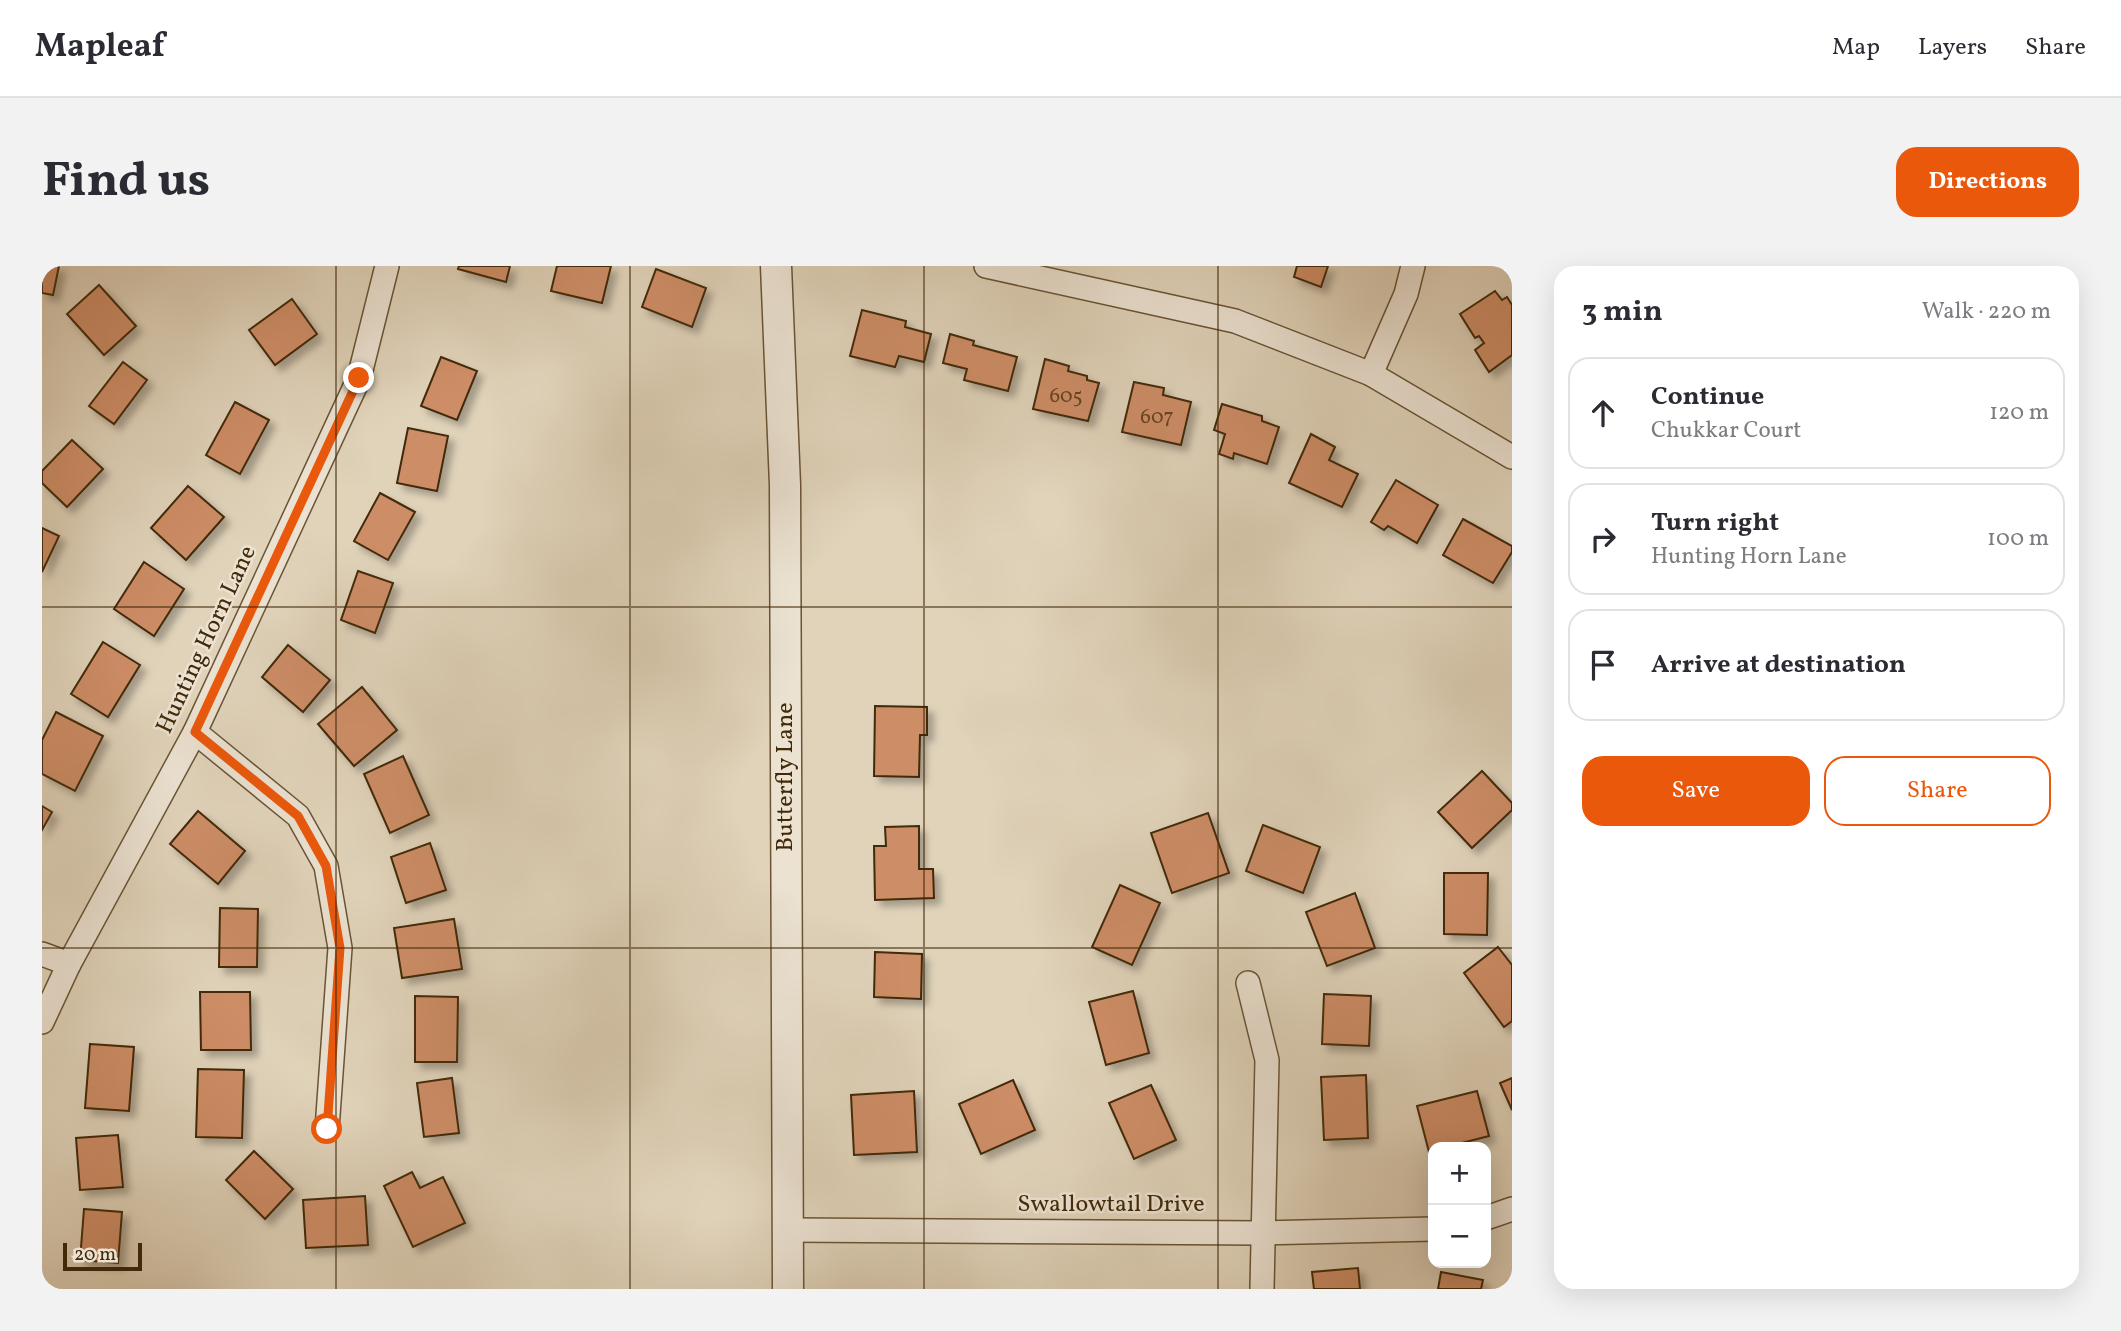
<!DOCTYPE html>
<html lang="en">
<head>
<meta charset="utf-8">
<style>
	:root { --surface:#fff; --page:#f2f2f3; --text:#2b2b33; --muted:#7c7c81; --line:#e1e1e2; --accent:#ea580c }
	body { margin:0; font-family:Vollkorn,serif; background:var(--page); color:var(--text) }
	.controls { position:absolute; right:21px; bottom:21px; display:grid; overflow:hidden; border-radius:14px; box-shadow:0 7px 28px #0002 }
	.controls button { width:63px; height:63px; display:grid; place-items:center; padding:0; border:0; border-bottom:2px solid var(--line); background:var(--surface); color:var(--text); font:35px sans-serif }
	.scale { position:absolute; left:21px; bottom:18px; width:79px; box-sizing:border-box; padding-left:7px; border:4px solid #422a09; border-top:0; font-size:19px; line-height:24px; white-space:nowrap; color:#422a09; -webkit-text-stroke:5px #ebe2d2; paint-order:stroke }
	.stop { position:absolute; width:21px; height:21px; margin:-16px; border:5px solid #ea580c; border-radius:50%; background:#fff }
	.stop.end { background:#ea580c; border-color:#fff; box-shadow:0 2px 7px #0008 }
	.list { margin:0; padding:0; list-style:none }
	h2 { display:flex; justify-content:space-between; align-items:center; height:91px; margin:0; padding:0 28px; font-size:30px }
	h2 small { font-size:23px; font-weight:400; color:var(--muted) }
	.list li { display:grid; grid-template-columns:46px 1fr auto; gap:21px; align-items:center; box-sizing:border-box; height:112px; margin:0 14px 14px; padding:0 14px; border:2px solid var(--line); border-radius:21px }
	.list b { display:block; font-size:26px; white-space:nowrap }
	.list p { margin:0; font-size:23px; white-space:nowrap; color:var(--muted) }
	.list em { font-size:23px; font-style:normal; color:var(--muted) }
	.actions { display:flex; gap:14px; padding:21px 28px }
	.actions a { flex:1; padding:16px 0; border:2px solid var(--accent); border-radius:21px; text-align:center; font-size:24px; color:var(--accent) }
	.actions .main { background:var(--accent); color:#fff }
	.icon { flex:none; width:38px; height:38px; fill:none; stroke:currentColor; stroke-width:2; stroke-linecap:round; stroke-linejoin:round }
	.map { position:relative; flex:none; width:1470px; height:1023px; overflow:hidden; border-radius:21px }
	header { display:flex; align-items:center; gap:42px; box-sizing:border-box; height:98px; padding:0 35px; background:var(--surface); border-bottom:2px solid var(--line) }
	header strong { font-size:33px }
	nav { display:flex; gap:38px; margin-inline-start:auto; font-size:24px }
	.intro { display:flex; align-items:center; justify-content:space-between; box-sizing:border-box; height:168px; padding:0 42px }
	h1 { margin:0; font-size:49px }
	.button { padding:18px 32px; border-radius:21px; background:var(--accent); color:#fff; font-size:24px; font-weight:700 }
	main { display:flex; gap:42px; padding:0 42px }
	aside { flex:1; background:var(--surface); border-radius:21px; box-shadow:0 7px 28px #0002 }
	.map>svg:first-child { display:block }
	.building { fill:#cd8d66; stroke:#422a09; stroke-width:2; filter:url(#shadow) }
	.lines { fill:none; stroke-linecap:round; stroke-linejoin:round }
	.minor-casing { stroke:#6a5435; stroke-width:26 }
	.tertiary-casing { stroke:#6a5435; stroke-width:33 }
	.minor { stroke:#ebe2d2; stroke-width:23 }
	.tertiary { stroke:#ebe2d2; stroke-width:30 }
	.route { stroke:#ea580c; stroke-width:9 }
	.grid { fill:none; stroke:#422a09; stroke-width:2; stroke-opacity:0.55 }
	.labels { text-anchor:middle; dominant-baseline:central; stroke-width:5; stroke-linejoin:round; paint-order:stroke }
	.number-label { font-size:21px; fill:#654320 }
	.street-label { font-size:24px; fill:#422a09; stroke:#ebe2d2 }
</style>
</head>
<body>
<header>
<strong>Mapleaf</strong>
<nav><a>Map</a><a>Layers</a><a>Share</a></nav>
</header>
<div class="intro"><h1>Find us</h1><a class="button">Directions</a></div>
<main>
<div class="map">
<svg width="1470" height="1023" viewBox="0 0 1470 1023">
	<defs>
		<filter id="shadow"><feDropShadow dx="6" dy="6" stdDeviation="3.5" flood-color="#0004"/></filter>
	</defs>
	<rect width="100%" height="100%" fill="#e0d3ba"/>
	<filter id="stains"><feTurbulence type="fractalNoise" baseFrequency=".00286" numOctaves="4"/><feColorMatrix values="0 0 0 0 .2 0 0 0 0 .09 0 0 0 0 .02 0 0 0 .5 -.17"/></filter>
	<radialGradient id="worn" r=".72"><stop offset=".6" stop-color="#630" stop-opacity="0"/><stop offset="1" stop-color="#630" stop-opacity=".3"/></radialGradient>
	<!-- building -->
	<g class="building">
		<polygon points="0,0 17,0 11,29 0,27"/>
		<polygon points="417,0 468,0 464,16 416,3"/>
		<polygon points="515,0 569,0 560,37 509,25"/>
		<polygon points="1255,0 1286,0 1279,21 1252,11"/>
		<polygon points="614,3 664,22 650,61 600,41"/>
		<polygon points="57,19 94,60 62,89 25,48"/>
		<polygon points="1453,25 1460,34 1465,31 1470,39 1470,89 1447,106 1433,84 1442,77 1437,70 1433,72 1418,48"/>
		<polygon points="250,33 275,68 233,99 207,64"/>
		<polygon points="820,44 864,55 863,61 889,68 882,96 857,90 853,101 808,90"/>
		<polygon points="908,68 932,75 931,79 975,91 966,125 922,114 925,103 901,97"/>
		<polygon points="399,91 435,105 415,154 379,140"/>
		<polygon points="1003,93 1027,100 1026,105 1045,110 1045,114 1057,117 1046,155 991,143"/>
		<polygon points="81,96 105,114 72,158 47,140"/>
		<polygon points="1092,116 1122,122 1121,129 1149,136 1139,179 1080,166"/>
		<polygon points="193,136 227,154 198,208 164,189"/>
		<polygon points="1180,138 1220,150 1220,155 1237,161 1225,198 1192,187 1191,193 1177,188 1183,168 1172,164"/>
		<polygon points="366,162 406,170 395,225 355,217"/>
		<polygon points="1269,168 1293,181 1287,194 1316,208 1300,241 1247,217"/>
		<polygon points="30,174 61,203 25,241 0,217 0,205"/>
		<polygon points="1354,214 1396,239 1375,277 1346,260 1342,264 1329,256"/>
		<polygon points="146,220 182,251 144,294 109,262"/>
		<polygon points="338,227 373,246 346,294 312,275"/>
		<polygon points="1421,253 1470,280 1470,286 1451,317 1401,289"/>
		<polygon points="0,262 17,270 0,306"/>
		<polygon points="102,296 142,323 112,370 72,343"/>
		<polygon points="316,305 351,317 333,367 299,354"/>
		<polygon points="61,376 98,399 66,451 29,428"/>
		<polygon points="246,379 288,414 261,446 220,411"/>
		<polygon points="320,421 355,464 312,500 276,458"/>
		<polygon points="833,440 885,441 885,469 878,469 877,511 832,510"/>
		<polygon points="14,446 61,470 33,525 0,508 0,474"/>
		<polygon points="361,490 387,549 348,567 322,508"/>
		<polygon points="1440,505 1470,537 1470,544 1430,582 1396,546"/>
		<polygon points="0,540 10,546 0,564"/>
		<polygon points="156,545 203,585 176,618 128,578"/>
		<polygon points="1166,547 1187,607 1130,627 1109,567"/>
		<polygon points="1221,559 1278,581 1261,627 1204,605"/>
		<polygon points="877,560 877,603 891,603 892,632 833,634 832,580 844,580 843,561"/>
		<polygon points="388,577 404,624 364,637 349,591"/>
		<polygon points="1402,607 1446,607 1445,669 1402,668"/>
		<polygon points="1078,619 1118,637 1090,699 1050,681"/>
		<polygon points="1313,627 1333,682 1285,700 1264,646"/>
		<polygon points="178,642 216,643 215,701 177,701"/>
		<polygon points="412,653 420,703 360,712 352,662"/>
		<polygon points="1456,681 1470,699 1470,755 1462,761 1422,707"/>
		<polygon points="833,686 880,688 879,733 832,731"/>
		<polygon points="1091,725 1107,787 1064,799 1047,736"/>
		<polygon points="158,726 208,726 209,784 159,784"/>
		<polygon points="1282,728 1329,730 1327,780 1280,778"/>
		<polygon points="373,730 416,731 415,796 373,796"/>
		<polygon points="48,778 92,781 87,845 43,842"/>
		<polygon points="156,803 202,804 200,872 154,871"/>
		<polygon points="1324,809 1326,872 1282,874 1279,811"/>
		<polygon points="410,812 417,867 382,871 375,817"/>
		<polygon points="1470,812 1470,844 1458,817"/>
		<polygon points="971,814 993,864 939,888 917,838"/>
		<polygon points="1109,819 1134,874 1092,893 1067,837"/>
		<polygon points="872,825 875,886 812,889 809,829"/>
		<polygon points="1435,825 1447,870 1404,881 1391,881 1391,885 1387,886 1375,840"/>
		<polygon points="76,869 81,921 38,924 34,872"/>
		<polygon points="212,885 251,923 223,953 184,914"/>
		<polygon points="370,906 378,922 401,911 423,957 371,981 342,920"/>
		<polygon points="323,930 326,979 264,982 261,934"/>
		<polygon points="42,943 80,946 76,997 38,994"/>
		<polygon points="1316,1002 1318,1023 1272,1023 1270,1006"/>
		<polygon points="1399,1006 1441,1014 1439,1023 1396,1023"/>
	</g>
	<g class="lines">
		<defs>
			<g id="minor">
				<polyline points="944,0 1193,55 1329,108 1470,191"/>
				<polyline points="1329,108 1364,28 1371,0"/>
				<polyline points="153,466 256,550 284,600 298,682 285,863"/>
				<polyline points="0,688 27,698"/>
				<polyline points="1206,717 1225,794 1220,1023"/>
				<polyline points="0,756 27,698 153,466 317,112 345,0"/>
				<polyline points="1444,952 1470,943"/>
				<polyline points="747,964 1221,967 1391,963"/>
			</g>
			<polyline id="tertiary" points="734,0 743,219 746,1023"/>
		</defs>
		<!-- minor casing -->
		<use href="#minor" class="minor-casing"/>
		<!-- tertiary casing -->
		<use href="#tertiary" class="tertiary-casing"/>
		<!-- minor -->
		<use href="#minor" class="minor"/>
		<!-- tertiary -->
		<use href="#tertiary" class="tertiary"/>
	</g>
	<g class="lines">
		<!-- route -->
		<polyline class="route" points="285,863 298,682 284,600 256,550 153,466 317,112"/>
	</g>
	<!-- grid -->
	<path class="grid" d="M294 0V1023M588 0V1023M882 0V1023M1176 0V1023M0 341H1470M0 682H1470"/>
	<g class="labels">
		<!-- number labels -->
		<g class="number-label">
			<text x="1024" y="130">605</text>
			<text x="1115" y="151">607</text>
		</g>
		<!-- street labels -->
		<g class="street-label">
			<text transform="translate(165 374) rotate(-65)">Hunting Horn Lane</text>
			<text transform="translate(744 511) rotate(-90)">Butterfly Lane</text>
			<text x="1069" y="939">Swallowtail Drive</text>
		</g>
	</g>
	<rect width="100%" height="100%" filter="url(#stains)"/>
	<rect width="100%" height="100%" fill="url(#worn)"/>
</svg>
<div class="controls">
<button>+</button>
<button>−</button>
</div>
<div class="scale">20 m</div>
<div class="stop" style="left:285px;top:863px"></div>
<div class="stop end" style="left:317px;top:112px"></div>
</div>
<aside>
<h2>3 min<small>Walk · 220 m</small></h2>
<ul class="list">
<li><svg class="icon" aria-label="ahead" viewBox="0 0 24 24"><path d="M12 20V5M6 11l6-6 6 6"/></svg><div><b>Continue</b><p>Chukkar Court</p></div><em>120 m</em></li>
<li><svg class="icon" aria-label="right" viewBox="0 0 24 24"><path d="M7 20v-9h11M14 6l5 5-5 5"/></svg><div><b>Turn right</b><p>Hunting Horn Lane</p></div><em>100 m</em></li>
<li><svg class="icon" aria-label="arrive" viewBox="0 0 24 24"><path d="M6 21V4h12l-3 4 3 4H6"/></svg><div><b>Arrive at destination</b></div></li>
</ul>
<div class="actions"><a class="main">Save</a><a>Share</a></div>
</aside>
</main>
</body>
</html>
